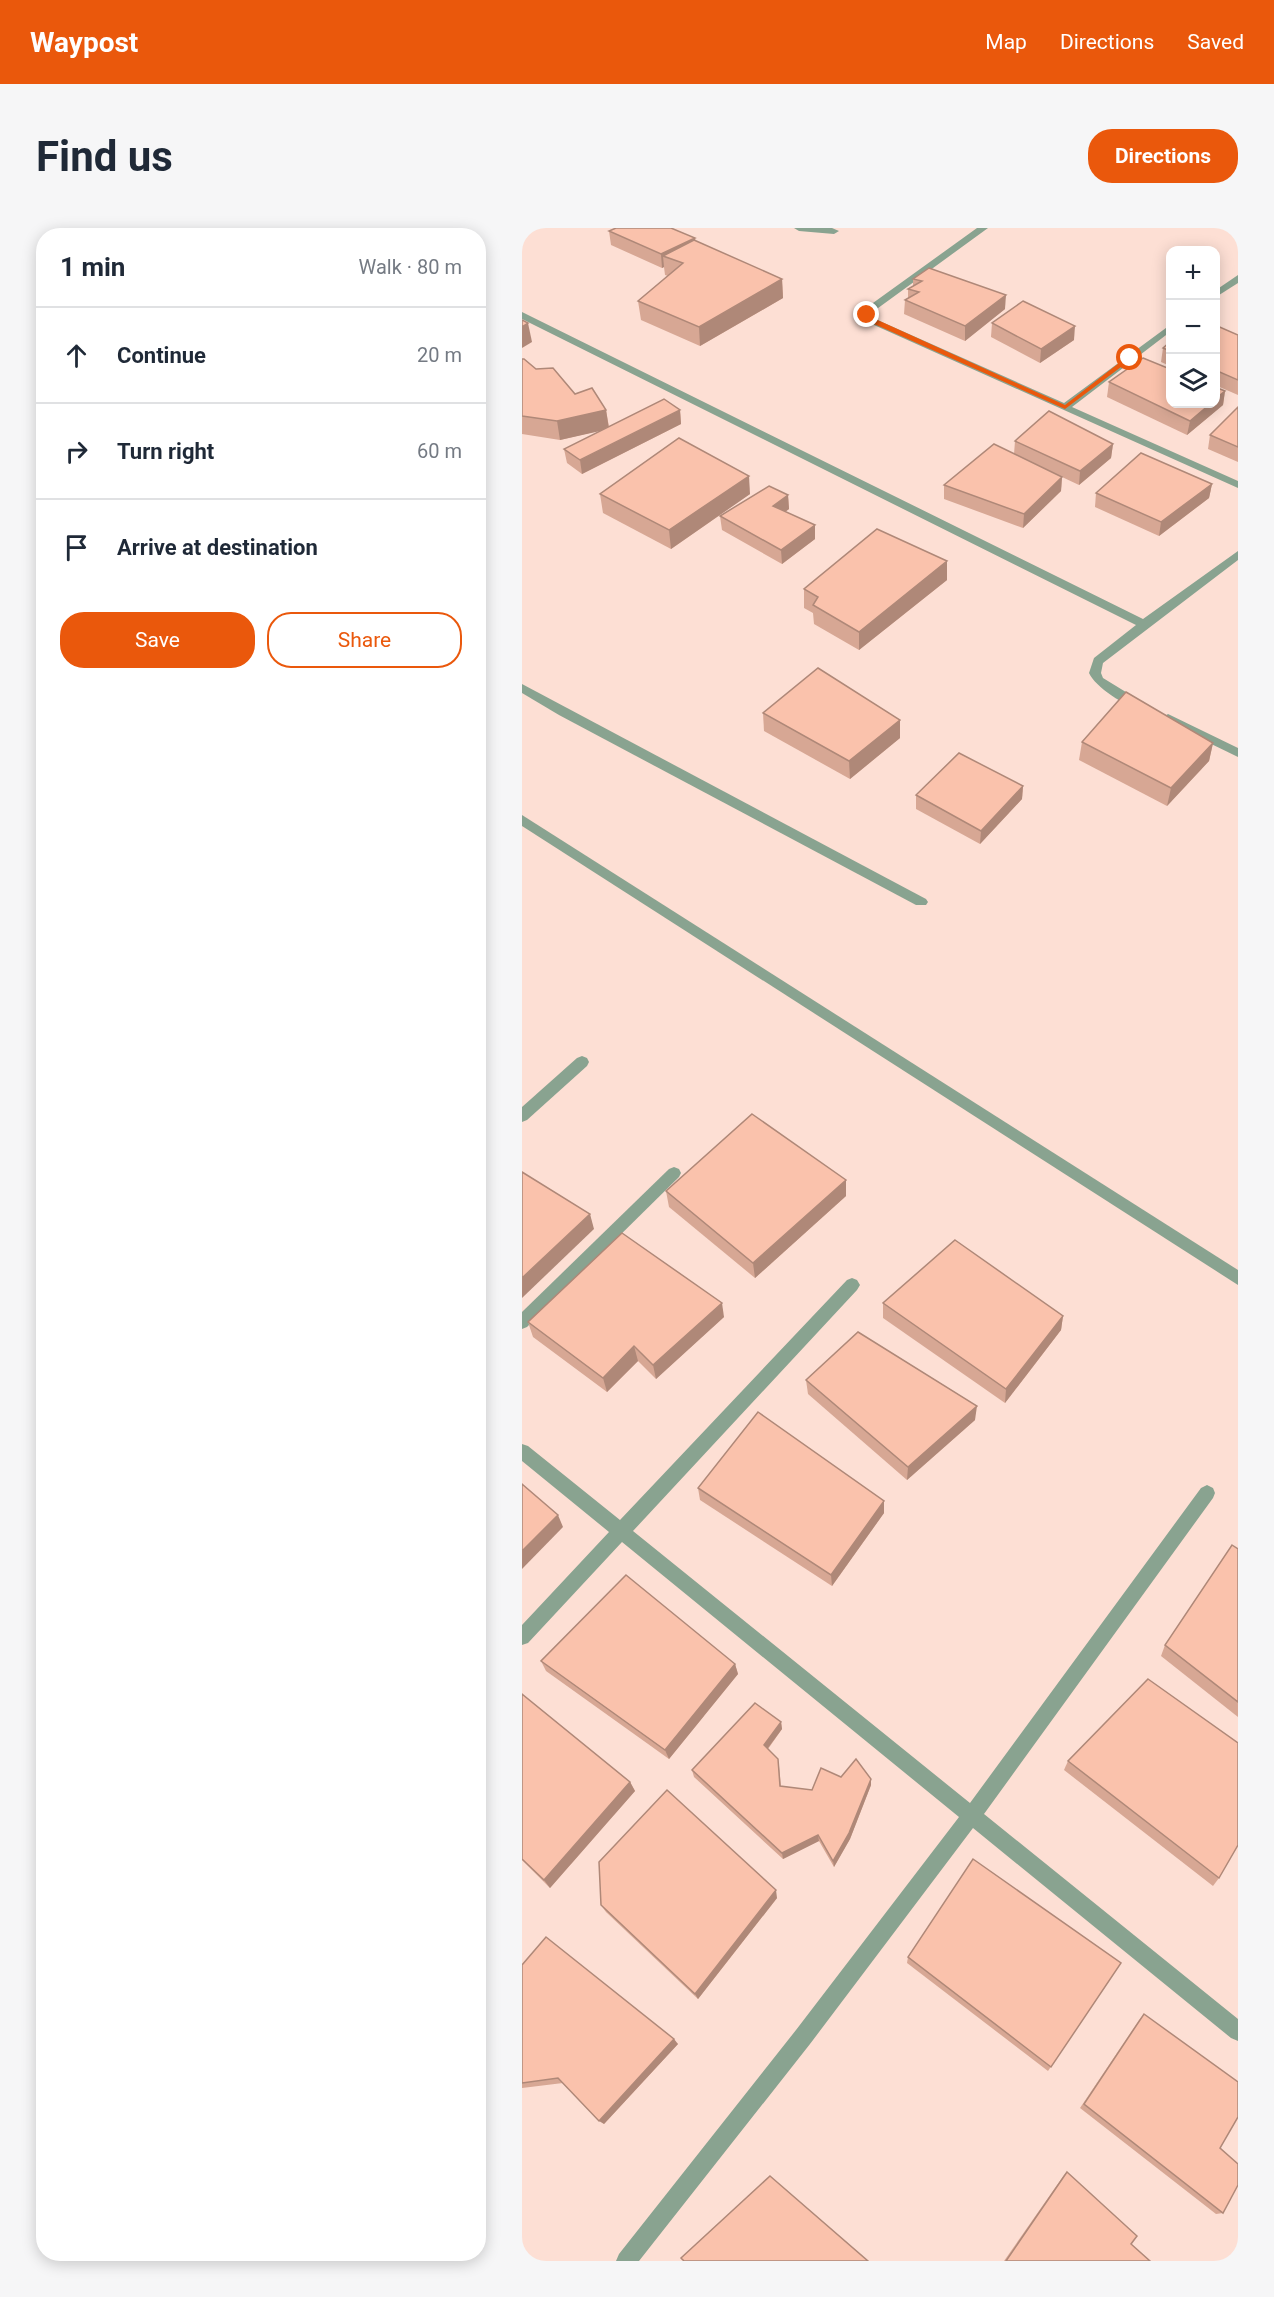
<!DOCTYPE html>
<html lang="en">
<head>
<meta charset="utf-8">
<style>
	:root { --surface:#fff; --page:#f6f6f7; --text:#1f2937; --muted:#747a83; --line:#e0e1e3; --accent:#ea580c }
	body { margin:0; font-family:Roboto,sans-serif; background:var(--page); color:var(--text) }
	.controls { position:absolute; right:18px; top:18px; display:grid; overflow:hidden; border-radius:12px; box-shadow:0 3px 15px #0003 }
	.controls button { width:54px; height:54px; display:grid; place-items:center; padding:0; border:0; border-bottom:2px solid var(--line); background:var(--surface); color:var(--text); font:30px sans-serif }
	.stop { position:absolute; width:18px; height:18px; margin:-14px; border:4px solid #ea580c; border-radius:50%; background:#fff }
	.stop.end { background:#ea580c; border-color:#fff; box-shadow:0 2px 6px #0008 }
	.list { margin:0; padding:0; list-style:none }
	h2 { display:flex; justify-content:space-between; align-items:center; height:78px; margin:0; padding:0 24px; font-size:26px }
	h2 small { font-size:20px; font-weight:400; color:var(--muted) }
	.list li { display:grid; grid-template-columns:39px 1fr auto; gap:18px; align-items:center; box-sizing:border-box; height:96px; padding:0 24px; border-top:2px solid var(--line) }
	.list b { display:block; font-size:22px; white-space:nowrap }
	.list em { font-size:20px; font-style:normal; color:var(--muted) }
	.actions { display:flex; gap:12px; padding:18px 24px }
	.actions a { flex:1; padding:14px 0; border:2px solid var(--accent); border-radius:24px; text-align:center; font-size:21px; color:var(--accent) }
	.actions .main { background:var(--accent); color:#fff }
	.icon { flex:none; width:33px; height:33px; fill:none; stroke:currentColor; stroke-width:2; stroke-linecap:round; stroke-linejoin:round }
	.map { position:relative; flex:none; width:716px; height:2033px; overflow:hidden; border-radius:24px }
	header { display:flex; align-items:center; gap:36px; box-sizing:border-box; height:84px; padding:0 30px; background:var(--accent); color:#fff }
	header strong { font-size:28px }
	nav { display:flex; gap:33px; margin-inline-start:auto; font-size:21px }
	.intro { display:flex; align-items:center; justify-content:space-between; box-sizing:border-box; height:144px; padding:0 36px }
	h1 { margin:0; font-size:42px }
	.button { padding:15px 27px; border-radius:24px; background:var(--accent); color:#fff; font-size:21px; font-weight:700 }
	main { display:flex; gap:36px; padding:0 36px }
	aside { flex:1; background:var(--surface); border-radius:24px; box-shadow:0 3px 15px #0003 }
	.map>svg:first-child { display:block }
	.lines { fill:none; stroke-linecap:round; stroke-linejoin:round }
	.minor { fill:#89a390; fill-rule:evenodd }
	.wall { fill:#d7a794 }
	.shaded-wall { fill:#af8878 }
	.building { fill:#fac2ac; stroke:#af8878; stroke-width:1.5 }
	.route { fill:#ea580c }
</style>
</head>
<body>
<header>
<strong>Waypost</strong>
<nav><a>Map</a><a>Directions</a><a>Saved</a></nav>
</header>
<div class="intro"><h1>Find us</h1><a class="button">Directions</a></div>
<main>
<aside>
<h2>1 min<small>Walk · 80 m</small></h2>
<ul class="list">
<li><svg class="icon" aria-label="ahead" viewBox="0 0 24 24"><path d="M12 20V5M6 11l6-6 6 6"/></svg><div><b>Continue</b></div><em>20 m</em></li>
<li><svg class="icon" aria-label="right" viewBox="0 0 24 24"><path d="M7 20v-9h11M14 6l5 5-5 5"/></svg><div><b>Turn right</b></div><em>60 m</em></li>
<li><svg class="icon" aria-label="arrive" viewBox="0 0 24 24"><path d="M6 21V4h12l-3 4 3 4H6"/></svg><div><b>Arrive at destination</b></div></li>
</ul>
<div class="actions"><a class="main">Save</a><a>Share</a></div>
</aside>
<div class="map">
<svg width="716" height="2033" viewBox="0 0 716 2033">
	<rect width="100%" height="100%" fill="#fddfd4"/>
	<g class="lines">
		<!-- minor -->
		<g class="minor">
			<polygon points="272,0 310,0 317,3 312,6 277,3"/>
			<polygon points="455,0 466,0 352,83 351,90 542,175 648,97 648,104 550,179 716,253 716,260 343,93 344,80"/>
			<polygon points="705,0 716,0 716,6"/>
			<polygon points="716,47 716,55 694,69 694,62"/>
			<path d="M0 84 621 391 716 323V332L581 435 579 445 581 450 625 477 623 480C608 483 573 459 567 445L572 430 614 397 0 91Z"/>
			<polygon points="0,456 404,671 406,674 404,677 394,677 37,487 0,465"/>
			<polygon points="646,486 716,520 716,529 642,493 640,490"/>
			<polygon points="0,587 716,1042 716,1057 0,598"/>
			<polygon points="60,828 65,830 67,834 65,838 5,892 0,894 0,879 55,830"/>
			<polygon points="152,939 157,941 159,945 157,949 5,1099 0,1101 0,1084 147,941"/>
			<polygon points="330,1050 335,1052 338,1057 335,1062 111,1303 448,1575 679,1260 685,1257 691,1260 693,1265 691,1270 462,1586 716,1791 716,1813 709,1810 451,1600 288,1816 117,2033 94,2033 97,2026 274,1802 437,1589 100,1314 6,1415 0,1417 0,1397 87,1304 0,1233 0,1216 6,1218 98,1292 325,1052"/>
		</g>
	</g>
	<!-- wall -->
	<g class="wall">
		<polygon points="87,3 174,13 260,51 261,70 178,118 119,92 116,73 146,48 143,47 142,39 140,40 89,17"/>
		<polygon points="407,40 483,81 443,113 382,86 383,72 386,70 386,61 391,59 391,51"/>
		<polygon points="470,95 552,112 518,135 469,109"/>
		<polygon points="693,97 716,107 716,167 693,157"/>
		<polygon points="648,114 648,138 639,134 641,120"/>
		<polygon points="0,131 14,141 53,166 84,182 87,199 158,182 159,196 60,246 45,235 42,221 80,202 38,212 0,206"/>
		<polygon points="587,154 703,163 701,177 665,207 585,169"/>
		<polygon points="716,179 716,234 686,221 688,207"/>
		<polygon points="493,213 591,216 589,230 557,257 540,249 539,263 501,300 422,271 422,257 492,226"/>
		<polygon points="690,256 687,270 637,308 573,279 574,265"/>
		<polygon points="78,266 228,266 149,321 81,285"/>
		<polygon points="266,267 267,281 263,284 293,297 293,311 260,336 200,302 198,288"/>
		<polygon points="425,333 425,352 337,422 292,396 291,385 282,380 282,361"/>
		<polygon points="241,485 378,492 378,510 328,551 242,503"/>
		<polygon points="560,514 691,515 687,533 645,578 557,532"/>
		<polygon points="501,558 500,571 458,616 394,581 394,567"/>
		<polygon points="144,963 324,968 233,1050 147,979"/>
		<polygon points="361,1075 541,1088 539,1102 483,1175 361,1090"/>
		<polygon points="202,1089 134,1151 116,1133 85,1164 11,1109 6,1094"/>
		<polygon points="284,1152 453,1192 385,1252 286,1166"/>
		<polygon points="176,1260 362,1273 362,1285 310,1358 178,1272"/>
		<polygon points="716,1321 716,1489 639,1428 643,1417"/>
		<polygon points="19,1433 213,1436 216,1446 147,1531 24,1443"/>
		<polygon points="0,1466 108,1554 113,1563 28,1660 0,1632"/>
		<polygon points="259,1494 260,1501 246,1521 257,1538 259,1558 290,1562 319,1549 349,1557 328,1611 312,1639 297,1613 261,1631 172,1549 170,1542"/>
		<polygon points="546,1533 697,1650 691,1658 542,1542"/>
		<polygon points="255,1670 176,1771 84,1684 79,1677"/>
		<polygon points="386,1729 599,1735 526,1843 385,1735"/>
		<polygon points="0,1737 156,1816 82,1896 41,1855 0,1860"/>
		<polygon points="622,1786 698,1920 701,1985 694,1986 558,1880 617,1792"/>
		<polygon points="545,1944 609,2016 628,2033 482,2033 542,1947"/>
	</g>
	<!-- shaded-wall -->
	<g class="shaded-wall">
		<polygon points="173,10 175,24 141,28 142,39 140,40 139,26"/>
		<polygon points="260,51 261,70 178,118 177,99"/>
		<polygon points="484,67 483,81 443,113 443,98"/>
		<polygon points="6,95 10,114 0,120 0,99"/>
		<polygon points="553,98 552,112 518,135 519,121"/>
		<polygon points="703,163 701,177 665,207 668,193 688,176 693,176 693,171"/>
		<polygon points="84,182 87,201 38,212 35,193"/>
		<polygon points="158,182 159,196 60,246 58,232"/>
		<polygon points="591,216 589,230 557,257 558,243"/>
		<polygon points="227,248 228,266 149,321 147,302"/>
		<polygon points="540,249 539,263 501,300 502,286"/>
		<polygon points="690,256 687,270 637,308 639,294"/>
		<polygon points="266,267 267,281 252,292 251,278"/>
		<polygon points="293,297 293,311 260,336 259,322"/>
		<polygon points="425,333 425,352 337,422 337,404"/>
		<polygon points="378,492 378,510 328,551 327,533"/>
		<polygon points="691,515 687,533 645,578 649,560"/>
		<polygon points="501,558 500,571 458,616 459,603"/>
		<polygon points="324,952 324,968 233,1050 231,1035"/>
		<polygon points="68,986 72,1001 0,1070 0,1050"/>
		<polygon points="200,1075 202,1089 134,1151 131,1137"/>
		<polygon points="541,1088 539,1102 483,1175 484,1161"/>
		<polygon points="112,1118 116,1133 85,1164 81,1150"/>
		<polygon points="455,1178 453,1192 385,1252 386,1239"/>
		<polygon points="362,1273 362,1285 310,1358 309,1347"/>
		<polygon points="36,1287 41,1299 0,1341 0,1323"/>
		<polygon points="213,1436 216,1446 147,1531 143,1522"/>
		<polygon points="259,1494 260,1501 243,1524 242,1517"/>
		<polygon points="349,1551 349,1557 328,1611 312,1639 311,1633"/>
		<polygon points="108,1554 113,1563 28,1660 22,1652"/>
		<polygon points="296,1607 297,1613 261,1631 260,1625"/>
		<polygon points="254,1662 255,1670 176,1771 173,1766"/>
		<polygon points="152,1811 156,1816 82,1896 77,1893"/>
	</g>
	<!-- building -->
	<g class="building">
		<polygon points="94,0 149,0 173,10 139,26 87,3"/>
		<polygon points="172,12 260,51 177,99 116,73 161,35 141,28"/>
		<polygon points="407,40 484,67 443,98 383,72 397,64 386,61 400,53 391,51"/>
		<polygon points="501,73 553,98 519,121 470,95"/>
		<polygon points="0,92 6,95 0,99"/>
		<polygon points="693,97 716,107 716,152 693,142"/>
		<polygon points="648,114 648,123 641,120"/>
		<polygon points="621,130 648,141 648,176 688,176 668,193 587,154"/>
		<polygon points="0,131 2,131 14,141 31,140 53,166 70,160 84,182 35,193 0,188"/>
		<polygon points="693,159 703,163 693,171"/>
		<polygon points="142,171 158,182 58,232 42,221"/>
		<polygon points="716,179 716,219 688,207"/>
		<polygon points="527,183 591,216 558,243 493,213"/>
		<polygon points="157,210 227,248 147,302 78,266"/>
		<polygon points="472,216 540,249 502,286 422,257"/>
		<polygon points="619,225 690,256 639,294 574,265"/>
		<polygon points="247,258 266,267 251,278 293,297 259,322 198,288"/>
		<polygon points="355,301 425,333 337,404 291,377 296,369 282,361"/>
		<polygon points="296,440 378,492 327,533 241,485"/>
		<polygon points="604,464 691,515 649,560 560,514"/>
		<polygon points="437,525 501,558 459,603 394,567"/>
		<polygon points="230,886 324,952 231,1035 144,963"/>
		<polygon points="0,944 68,986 0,1050"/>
		<polygon points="100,1005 200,1075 131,1137 112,1118 81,1150 6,1094"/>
		<polygon points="433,1012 541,1088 484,1161 361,1075"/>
		<polygon points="336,1104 455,1178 386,1239 284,1152"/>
		<polygon points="236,1184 362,1273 309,1347 176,1260"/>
		<polygon points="0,1256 36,1287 0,1323"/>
		<polygon points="710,1317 716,1321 716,1474 643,1417"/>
		<polygon points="104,1347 213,1436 143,1522 19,1433"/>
		<polygon points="626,1451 716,1515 716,1617 697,1650 546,1533"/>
		<polygon points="0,1466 108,1554 22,1652 0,1631"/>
		<polygon points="233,1475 259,1494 242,1517 256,1531 258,1558 290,1562 299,1540 319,1549 334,1531 349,1551 327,1605 311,1633 296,1607 260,1625 170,1542"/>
		<polygon points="145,1562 254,1662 173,1766 79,1677 77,1634"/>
		<polygon points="451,1631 599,1735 529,1839 386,1729"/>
		<polygon points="24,1709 152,1811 77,1893 36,1850 0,1855 0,1737"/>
		<polygon points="622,1786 716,1854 716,1889 698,1920 716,1936 716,1957 701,1985 562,1876"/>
		<polygon points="545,1944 615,2008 609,2016 628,2033 484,2033"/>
		<polygon points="248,1948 346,2033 162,2033 159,2030"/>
	</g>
	<!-- route -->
	<polygon class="route" points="342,85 347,85 349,89 543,177 606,128 611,130 543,181 343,92"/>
</svg>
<div class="controls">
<button>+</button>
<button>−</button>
<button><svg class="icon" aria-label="layers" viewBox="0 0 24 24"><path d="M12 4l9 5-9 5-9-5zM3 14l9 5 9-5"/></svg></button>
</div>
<div class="stop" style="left:608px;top:130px"></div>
<div class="stop end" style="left:345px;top:87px"></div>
</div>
</main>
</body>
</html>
